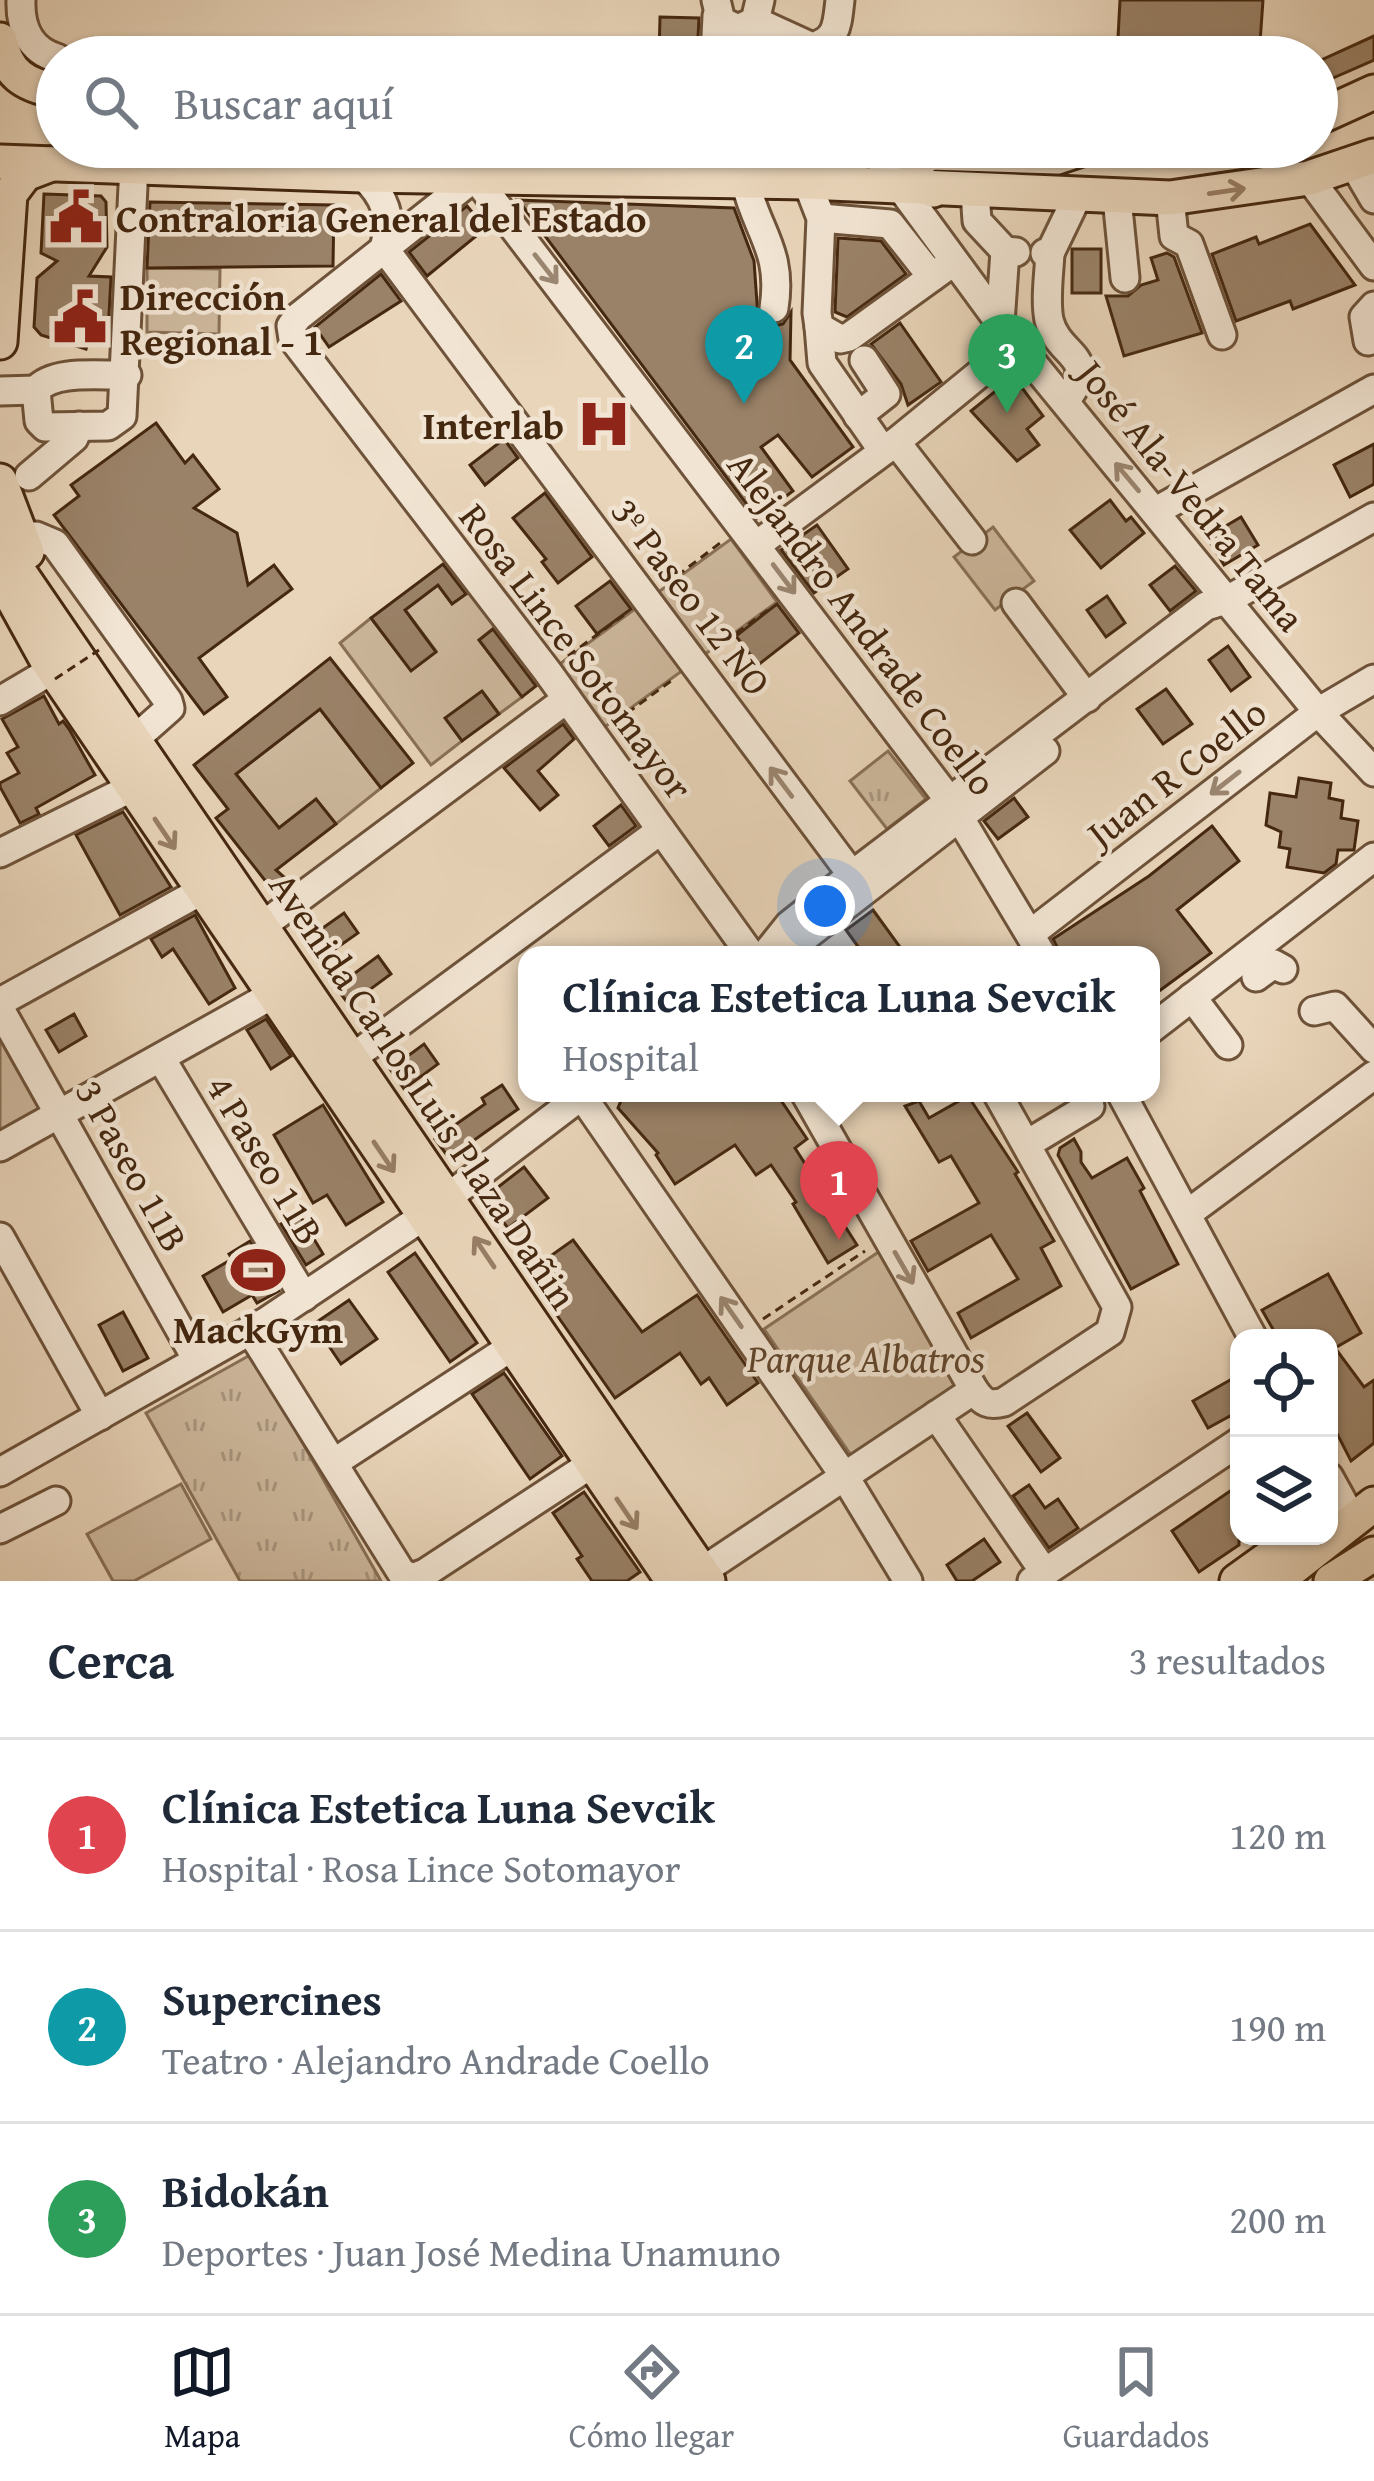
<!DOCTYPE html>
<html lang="es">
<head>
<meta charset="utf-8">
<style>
	:root { --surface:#fff; --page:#f2f2f3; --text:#1f2937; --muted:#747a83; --line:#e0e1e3; --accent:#111827 }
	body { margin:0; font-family:"Gentium Book Plus",serif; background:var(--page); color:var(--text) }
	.controls { position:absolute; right:36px; bottom:36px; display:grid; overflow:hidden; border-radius:24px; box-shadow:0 3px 9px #0004 }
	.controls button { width:108px; height:108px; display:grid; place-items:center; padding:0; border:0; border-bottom:3px solid var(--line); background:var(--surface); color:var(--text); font:60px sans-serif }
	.you { position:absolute; left:825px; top:906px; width:42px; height:42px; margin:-30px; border:9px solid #fff; border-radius:50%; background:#1a73e8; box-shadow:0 0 0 18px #1a73e833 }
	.badge { display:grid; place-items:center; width:78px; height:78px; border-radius:50%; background:var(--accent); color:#fff; font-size:39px; font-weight:700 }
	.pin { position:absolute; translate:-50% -99px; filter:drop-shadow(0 3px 6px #0008) }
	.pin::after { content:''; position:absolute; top:63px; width:42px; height:36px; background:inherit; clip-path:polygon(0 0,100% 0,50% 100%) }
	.popup { position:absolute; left:518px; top:946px; width:642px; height:156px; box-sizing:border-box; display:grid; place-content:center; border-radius:24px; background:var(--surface); filter:drop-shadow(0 3px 9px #0005); font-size:39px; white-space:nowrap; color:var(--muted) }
	.popup b { font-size:45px; color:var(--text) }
	.popup::after { content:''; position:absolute; left:50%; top:100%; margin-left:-24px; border:24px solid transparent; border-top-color:var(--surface) }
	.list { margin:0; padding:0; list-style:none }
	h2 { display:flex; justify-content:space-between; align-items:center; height:156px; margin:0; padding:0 48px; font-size:51px }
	h2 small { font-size:39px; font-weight:400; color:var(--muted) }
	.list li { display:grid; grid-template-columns:78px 1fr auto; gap:36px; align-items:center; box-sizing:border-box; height:192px; padding:0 48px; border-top:3px solid var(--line) }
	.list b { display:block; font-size:45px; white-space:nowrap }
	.list p { margin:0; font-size:39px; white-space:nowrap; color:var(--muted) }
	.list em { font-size:39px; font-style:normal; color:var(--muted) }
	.icon { flex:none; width:66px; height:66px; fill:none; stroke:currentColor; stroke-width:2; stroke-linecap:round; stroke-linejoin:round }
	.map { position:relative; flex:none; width:1374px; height:1581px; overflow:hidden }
	.search { position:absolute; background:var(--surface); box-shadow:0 3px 9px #0004; left:36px; right:36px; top:36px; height:132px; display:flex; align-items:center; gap:30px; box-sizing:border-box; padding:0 42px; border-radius:66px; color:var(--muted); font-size:45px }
	.sheet { height:732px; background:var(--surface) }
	nav { display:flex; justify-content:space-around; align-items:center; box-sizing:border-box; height:168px; border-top:3px solid var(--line); background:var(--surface); font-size:33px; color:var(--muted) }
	nav a { display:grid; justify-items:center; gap:6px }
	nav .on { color:var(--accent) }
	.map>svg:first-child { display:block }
	.grass { fill:url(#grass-tufts); stroke:#897056; stroke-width:3 }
	.green { fill:#cdb89d; stroke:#897056; stroke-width:3 }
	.building { fill:#9a8268; stroke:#452810; stroke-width:3 }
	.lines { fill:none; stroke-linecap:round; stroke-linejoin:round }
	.minor-casing { stroke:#6e533a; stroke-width:33 }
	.major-casing { stroke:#452810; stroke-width:39 }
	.path { stroke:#452810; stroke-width:3; stroke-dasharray:9 6; stroke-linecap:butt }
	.minor { stroke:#f1e4d2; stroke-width:27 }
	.major { stroke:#e9d5ba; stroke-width:33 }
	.path-bridge { stroke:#452810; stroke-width:3; stroke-dasharray:9 6; stroke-linecap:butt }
	.oneway { stroke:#977e65 }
	.oneway2 { stroke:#9b8671 }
	.labels { text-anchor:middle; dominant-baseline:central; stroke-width:9; stroke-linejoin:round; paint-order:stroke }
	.poi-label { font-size:39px; font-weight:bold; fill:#452810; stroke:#f1e4d2; text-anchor:start }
	.street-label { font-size:39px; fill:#452810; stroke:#f1e4d2 }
	.park-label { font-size:39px; font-style:italic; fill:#60452c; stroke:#f1e4d2 }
</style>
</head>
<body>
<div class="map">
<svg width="1374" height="1581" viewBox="0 0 1374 1581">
	<defs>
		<pattern id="grass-tufts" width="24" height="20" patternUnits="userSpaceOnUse" patternTransform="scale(3)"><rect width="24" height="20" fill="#cdb89d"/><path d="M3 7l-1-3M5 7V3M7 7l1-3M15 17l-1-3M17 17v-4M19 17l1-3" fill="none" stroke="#a8967f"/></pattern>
	</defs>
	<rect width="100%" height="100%" fill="#e9d5ba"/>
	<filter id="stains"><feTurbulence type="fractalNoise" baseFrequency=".00167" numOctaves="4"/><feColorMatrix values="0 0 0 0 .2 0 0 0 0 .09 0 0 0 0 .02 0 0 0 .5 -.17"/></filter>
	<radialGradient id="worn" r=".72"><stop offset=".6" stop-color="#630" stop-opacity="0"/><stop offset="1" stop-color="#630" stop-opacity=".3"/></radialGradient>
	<!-- grass -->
	<g class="grass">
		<polygon points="888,751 926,799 887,829 850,781"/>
		<polygon points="252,1354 381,1581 240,1581 146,1413"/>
	</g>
	<!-- green -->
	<g class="green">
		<polygon points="147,268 220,269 219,334 147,332"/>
		<polygon points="993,527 1034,581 995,610 954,557"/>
		<polygon points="731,539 777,602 595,734 550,671"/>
		<polygon points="438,585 452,604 469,592 495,627 479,640 522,697 499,714 481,692 446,718 462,741 431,765 340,643 371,618 411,670 436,651 405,610"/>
		<polygon points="320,709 381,788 336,824 316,799 279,828 236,774"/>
		<polygon points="0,1020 49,1108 0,1135"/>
		<polygon points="883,1249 961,1388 853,1458 764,1329"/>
		<polygon points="181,1484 211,1539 134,1581 113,1581 87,1534"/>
	</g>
	<!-- building -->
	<g class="building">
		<polygon points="1120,0 1263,0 1259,57 1117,57"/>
		<polygon points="660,17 699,18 697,57 659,57"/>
		<polygon points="1374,36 1374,60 1317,85 1317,62"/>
		<polygon points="44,194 101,196 106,202 107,247 89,276 111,277 108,334 90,334 86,349 41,335 34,327 37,278 57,261 41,253"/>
		<polygon points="518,200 734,208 754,261 758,317 774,326 783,324 791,312 790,360 853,447 812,477 778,435 761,447 793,491 757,518"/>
		<polygon points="150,202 334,205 333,266 147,268"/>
		<polygon points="467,206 486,228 427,276 409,252"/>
		<polygon points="1310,224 1355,285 1293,309 1290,301 1236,321 1212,254 1256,237 1259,244"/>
		<polygon points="838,238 881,241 906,274 847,317 835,312"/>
		<rect x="1072" y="249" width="29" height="44"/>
		<polygon points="1167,253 1174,257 1202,333 1124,356 1106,296 1128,296 1141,285 1158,280 1151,258"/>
		<polygon points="381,274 401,301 329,347 315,327"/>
		<polygon points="900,323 941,382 908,405 901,384 871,344"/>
		<polygon points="1008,381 1020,385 1043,416 1027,429 1039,445 1017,461 971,411"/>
		<polygon points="156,423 185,463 193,455 219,489 194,508 237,533 248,585 274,565 292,589 199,658 227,697 204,714 54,515 79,496 71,485"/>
		<polygon points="504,439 518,458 485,485 470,465"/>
		<polygon points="1374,444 1374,484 1350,497 1334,465"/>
		<polygon points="545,493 592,557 558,583 542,562 546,559 513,518"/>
		<polygon points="1110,500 1126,521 1131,517 1144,533 1101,568 1070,530"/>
		<polygon points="1241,517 1258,545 1224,565 1207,537"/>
		<polygon points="817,525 848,569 814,593 781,550"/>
		<polygon points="443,564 466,594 452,604 438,585 405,610 436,652 411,671 371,618"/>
		<polygon points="1175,566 1196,591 1170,611 1150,585"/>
		<polygon points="610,581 631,609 597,634 576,606"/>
		<polygon points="1107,596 1125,623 1106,637 1087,610"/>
		<polygon points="777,604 799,633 758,665 736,636"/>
		<polygon points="493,629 536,686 522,697 479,640"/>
		<polygon points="1228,646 1250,677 1231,691 1209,660"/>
		<polygon points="330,658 413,763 381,788 320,709 236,774 279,828 316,799 336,824 276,870 284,877 271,888 216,818 228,809 194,765"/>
		<polygon points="1166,689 1192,724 1163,744 1137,709"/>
		<polygon points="482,691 499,714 462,741 445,718"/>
		<polygon points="44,696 59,724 63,721 69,729 95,775 36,808 39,814 20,823 0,787 0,783 19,773 7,753 18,747 2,719"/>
		<polygon points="563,724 574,739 538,771 558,795 540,810 504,768"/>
		<polygon points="1299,778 1331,783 1329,798 1343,801 1341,818 1358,821 1354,850 1338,850 1336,864 1324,873 1287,867 1290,849 1279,847 1281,832 1266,825 1270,793 1296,797"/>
		<polygon points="1014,798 1028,817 998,839 984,821"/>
		<polygon points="621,805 636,826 609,846 594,826"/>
		<polygon points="123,812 171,887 120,915 76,835"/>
		<polygon points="1212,826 1239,861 1177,910 1211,953 1151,997 1151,955 1061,955 1053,939 1149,876"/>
		<polygon points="873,910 900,947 888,955 864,955 846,930"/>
		<polygon points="344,913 358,933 321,959 307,939"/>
		<polygon points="195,915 235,988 209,1004 173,949 162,957 151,939"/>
		<polygon points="378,956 391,974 349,1005 336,987"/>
		<polygon points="74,1014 86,1036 59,1052 46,1030"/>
		<polygon points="266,1019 291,1056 271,1069 247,1030"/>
		<polygon points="424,1044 438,1064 404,1089 390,1069"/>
		<polygon points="502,1085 518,1109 449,1158 435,1139 485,1104 482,1098"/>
		<polygon points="630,1093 776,1093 807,1139 795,1148 857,1245 828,1263 793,1204 796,1202 771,1165 756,1175 735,1145 675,1184 656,1155 658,1153 618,1108 623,1096"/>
		<polygon points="968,1096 1018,1172 1015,1174 1054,1241 1041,1248 1061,1286 971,1338 958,1313 1018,1279 991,1235 928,1271 911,1241 979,1203 951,1156 939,1162 905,1106 919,1101 929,1118"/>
		<polygon points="323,1105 383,1202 346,1225 327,1195 313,1203 274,1135"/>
		<polygon points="1074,1139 1081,1152 1081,1162 1092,1178 1127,1158 1144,1188 1140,1191 1178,1264 1131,1289 1058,1155 1060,1148"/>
		<polygon points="524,1167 548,1198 508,1228 484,1198"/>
		<polygon points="299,1214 323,1254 306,1265 281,1224"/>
		<polygon points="573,1240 642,1332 697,1295 758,1383 727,1405 709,1378 701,1384 680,1353 615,1398 547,1301 556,1295 535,1267"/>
		<polygon points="250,1241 279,1291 257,1303 252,1295 223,1312 203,1276 232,1259 229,1254"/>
		<polygon points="415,1253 477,1343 450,1362 388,1272"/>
		<polygon points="1328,1274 1361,1333 1335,1348 1364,1387 1374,1380 1374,1443 1351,1461 1329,1418 1329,1338 1278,1338 1262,1310"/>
		<polygon points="349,1300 377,1339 341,1364 314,1324"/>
		<polygon points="123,1312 148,1358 123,1371 99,1325"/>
		<polygon points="504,1373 562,1456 530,1479 472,1394"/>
		<polygon points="1239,1375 1239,1411 1208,1428 1193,1401"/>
		<polygon points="1027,1413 1060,1458 1041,1472 1008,1426"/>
		<polygon points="1029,1485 1045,1508 1058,1499 1078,1528 1049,1548 1013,1496"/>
		<polygon points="1233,1489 1239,1498 1239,1545 1199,1572 1172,1531"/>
		<polygon points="584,1492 640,1572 627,1581 592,1581 577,1559 582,1556 553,1513"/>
		<polygon points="984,1539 1000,1562 972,1581 957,1581 947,1565"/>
	</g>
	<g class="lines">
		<defs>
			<g id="minor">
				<path d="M21 0C20 27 29 50 57 58"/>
				<polyline points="716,0 721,21 738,29 755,21 760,0"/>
				<path d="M755 21 812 47C838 40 837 24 840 0"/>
				<polyline points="715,57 717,16"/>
				<polyline points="871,147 1000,323 1318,712 1374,772"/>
				<polyline points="1354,165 1374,199"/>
				<path d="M362 175C385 196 393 217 384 248"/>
				<polyline points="1309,178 1374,266"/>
				<path d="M745 181C757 233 783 250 774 308"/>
				<polyline points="807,182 821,218 817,313 819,327 840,339 849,337 953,262"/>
				<polyline points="975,192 977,221 1005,251 1016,252"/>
				<polyline points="1117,198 1125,278"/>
				<polyline points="1170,198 1174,236 1189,244 1222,335"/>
				<polyline points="821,218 890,224 932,277"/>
				<polyline points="384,248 852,875"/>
				<polyline points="1045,253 1050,253 1077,197"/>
				<path d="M1050 253C1049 274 1045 300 1049 320 1059 359 1102 355 1065 401"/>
				<polyline points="1000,323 1005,251"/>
				<polyline points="819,327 822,363 883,451"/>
				<polyline points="1368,341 1364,317 1374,306"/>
				<path d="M127 375C100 376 54 369 36 390L39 421 45 427 108 426 122 416 134 165"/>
				<polyline points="0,391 36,390"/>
				<polyline points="858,416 886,394 864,360"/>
				<polyline points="896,442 972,540"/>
				<polyline points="29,476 74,438 79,426"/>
				<polyline points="1156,511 1374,389"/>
				<polyline points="21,538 36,536 55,544 168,701 170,708 135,739"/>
				<polyline points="758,544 896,442 1017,343"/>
				<polyline points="1016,603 1087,698"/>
				<polyline points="0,701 54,669"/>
				<polyline points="0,853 133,787"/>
				<polyline points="262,926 567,699"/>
				<polyline points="1030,934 1318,712 1374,679"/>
				<polyline points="751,955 547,671 293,339 291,326 298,317 475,177 949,800 1042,955"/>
				<polyline points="765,955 789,925 852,875 1206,606 1229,599 1374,517"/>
				<polyline points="776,955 797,943 1045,751"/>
				<polyline points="1256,977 1274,964 1283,969"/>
				<polyline points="1192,997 1228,1045"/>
				<polyline points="0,1002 203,890"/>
				<polyline points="0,1009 197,1360"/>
				<polyline points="1314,1011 1335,1006 1374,1049"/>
				<polyline points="1151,1029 1374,857"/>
				<polyline points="352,1058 661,830"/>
				<polyline points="162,1060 304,1297"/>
				<path d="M805 1093 974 1390C983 1403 989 1406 1004 1402L1110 1332 1117 1307 997 1093"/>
				<polyline points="1121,1093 1253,1338"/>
				<polyline points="582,1096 845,1477 908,1581"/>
				<polyline points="1027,1144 1090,1106"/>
				<polyline points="0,1147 274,994"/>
				<polyline points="447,1198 585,1093"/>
				<polyline points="1187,1214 1374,1075"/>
				<polyline points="0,1237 100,1416"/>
				<polyline points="250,1330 401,1572 412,1578 425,1573 593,1463"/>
				<polyline points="936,1415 1045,1573"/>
				<polyline points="335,1462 513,1346"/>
				<polyline points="0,1472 267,1321 424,1216"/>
				<polyline points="1329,1477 1345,1506"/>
				<polyline points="0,1529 56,1501"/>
				<polyline points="701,1572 974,1390"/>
				<polyline points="1032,1581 1239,1442"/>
			</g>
			<g id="major">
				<path d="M0 40C7 74 24 85 57 91"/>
				<polyline points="1317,118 1374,92"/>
				<polyline points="0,162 362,175 807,182 1170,198 1309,178 1374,156"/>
				<polyline points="800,171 832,168 842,147"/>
				<path d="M933 190C918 185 912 176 918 161L930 153 1057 157 1087 147"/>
				<polyline points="0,342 10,194 25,174 51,164"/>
				<polyline points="0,481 27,552"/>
				<polyline points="0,535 17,569 708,1581"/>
				<polyline points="4,582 47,660 673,1581"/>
				<polyline points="1237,1581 1298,1537"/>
				<polyline points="1276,1581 1374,1504"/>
				<polyline points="1331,1581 1374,1554"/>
			</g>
		</defs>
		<!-- minor casing -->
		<use href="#minor" class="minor-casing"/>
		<!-- major casing -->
		<use href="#major" class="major-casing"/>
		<!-- path -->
		<g class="path">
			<polyline points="665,585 724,540"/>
			<polyline points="712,651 772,607"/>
			<polyline points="568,656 628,612"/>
			<polyline points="615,722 675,678"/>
			<polyline points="763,1319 865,1251"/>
		</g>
		<!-- minor -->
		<use href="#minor" class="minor"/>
		<!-- major -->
		<use href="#major" class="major"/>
		<!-- path-bridge -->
		<polyline class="path-bridge" points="55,679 99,650"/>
	</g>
	<!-- one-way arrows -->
	<defs><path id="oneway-shaft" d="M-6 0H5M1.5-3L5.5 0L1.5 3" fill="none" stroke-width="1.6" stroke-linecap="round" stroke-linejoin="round" transform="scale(3)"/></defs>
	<g class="oneway">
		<use href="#oneway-shaft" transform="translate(1227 191) rotate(-8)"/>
		<use href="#oneway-shaft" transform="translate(165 834) rotate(56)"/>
		<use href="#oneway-shaft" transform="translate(384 1157) rotate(56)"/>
		<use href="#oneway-shaft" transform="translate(484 1252) rotate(-124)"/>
		<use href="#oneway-shaft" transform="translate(627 1514) rotate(56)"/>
	</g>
	<g class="oneway2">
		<use href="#oneway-shaft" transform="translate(546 269) rotate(52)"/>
		<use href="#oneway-shaft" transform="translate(1127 477) rotate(-130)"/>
		<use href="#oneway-shaft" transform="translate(784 579) rotate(53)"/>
		<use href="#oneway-shaft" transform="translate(781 782) rotate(-127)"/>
		<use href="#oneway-shaft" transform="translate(1225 783) rotate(142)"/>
		<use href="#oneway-shaft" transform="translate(904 1268) rotate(60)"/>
		<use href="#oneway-shaft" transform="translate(731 1312) rotate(-125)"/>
	</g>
	<!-- icons -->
	<defs>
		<symbol id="civic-bare" viewBox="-9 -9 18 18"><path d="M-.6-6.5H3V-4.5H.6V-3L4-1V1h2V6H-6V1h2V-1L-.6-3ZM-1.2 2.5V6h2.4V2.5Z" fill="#8f2418" stroke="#f1e4d2" stroke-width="2.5" paint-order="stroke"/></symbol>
		<symbol id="hospital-bare" viewBox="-9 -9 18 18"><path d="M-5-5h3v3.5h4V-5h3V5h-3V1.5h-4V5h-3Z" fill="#8f2418" stroke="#f1e4d2" stroke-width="2.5" paint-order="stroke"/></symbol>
		<symbol id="stadium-bare" viewBox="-9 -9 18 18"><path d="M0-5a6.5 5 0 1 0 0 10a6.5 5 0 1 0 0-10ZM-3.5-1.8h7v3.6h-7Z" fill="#8f2418" stroke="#f1e4d2" stroke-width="2.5" paint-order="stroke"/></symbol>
	</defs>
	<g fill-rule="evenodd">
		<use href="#civic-bare" x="38" y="179" width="76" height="76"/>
		<use href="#civic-bare" x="42" y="279" width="76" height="76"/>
		<use href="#hospital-bare" x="566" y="386" width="76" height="76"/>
		<use href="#stadium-bare" x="220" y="1232" width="76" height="76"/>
	</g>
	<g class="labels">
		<!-- poi labels -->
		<g class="poi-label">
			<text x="116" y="217">Contraloria General del Estado</text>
			<text x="120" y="295">Dirección<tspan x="120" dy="45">Regional - 1</tspan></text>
			<text x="564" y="424" text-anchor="end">Interlab</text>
			<text x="258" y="1328" text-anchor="middle">MackGym</text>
		</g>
		<!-- street labels -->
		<g class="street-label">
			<text transform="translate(1192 495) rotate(51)">José Ala-Vedra Tama</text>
			<text transform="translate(692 596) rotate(53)">3º Paseo 12 NO</text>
			<text transform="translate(863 623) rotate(53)">Alejandro Andrade Coello</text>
			<text transform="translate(577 651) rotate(53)">Rosa Lince Sotomayor</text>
			<text transform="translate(1176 772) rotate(-38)">Juan R Coello</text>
			<text transform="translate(424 1090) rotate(56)">Avenida Carlos Luis Plaza Dañin</text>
			<text transform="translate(266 1159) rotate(59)">4 Paseo 11B</text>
			<text transform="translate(133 1165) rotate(61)">3 Paseo 11B</text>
		</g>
		<!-- park labels -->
		<g class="park-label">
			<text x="866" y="1357">Parque Albatros</text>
		</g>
	</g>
	<rect width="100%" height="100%" filter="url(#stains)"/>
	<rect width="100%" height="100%" fill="url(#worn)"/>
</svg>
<div class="controls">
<button><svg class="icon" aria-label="locate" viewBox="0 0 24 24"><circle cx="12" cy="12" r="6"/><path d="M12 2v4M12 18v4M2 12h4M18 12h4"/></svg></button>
<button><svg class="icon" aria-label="layers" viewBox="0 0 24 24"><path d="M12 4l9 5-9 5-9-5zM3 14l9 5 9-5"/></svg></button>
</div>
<div class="you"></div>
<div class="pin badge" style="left:839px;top:1240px;background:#e0444e">1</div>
<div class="popup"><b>Clínica Estetica Luna Sevcik</b>Hospital</div>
<div class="pin badge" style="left:744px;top:404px;background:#0f9aa8">2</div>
<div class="pin badge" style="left:1007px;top:413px;background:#2e9e5b">3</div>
<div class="search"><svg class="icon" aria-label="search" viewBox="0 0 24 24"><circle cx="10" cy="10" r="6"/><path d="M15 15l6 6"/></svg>Buscar aquí</div>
</div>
<section class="sheet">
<h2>Cerca<small>3 resultados</small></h2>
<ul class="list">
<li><span class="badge" style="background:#e0444e">1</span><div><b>Clínica Estetica Luna Sevcik</b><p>Hospital · Rosa Lince Sotomayor</p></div><em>120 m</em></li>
<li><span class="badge" style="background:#0f9aa8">2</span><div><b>Supercines</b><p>Teatro · Alejandro Andrade Coello</p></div><em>190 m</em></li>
<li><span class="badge" style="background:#2e9e5b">3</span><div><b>Bidokán</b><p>Deportes · Juan José Medina Unamuno</p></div><em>200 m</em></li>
</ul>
</section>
<nav>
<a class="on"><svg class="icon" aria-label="map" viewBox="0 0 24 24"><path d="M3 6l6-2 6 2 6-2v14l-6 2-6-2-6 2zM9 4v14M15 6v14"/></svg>Mapa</a>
<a><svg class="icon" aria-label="directions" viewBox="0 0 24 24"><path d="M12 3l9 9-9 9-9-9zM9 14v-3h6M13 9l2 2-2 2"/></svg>Cómo llegar</a>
<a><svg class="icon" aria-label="saved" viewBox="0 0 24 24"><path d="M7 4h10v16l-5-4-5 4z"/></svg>Guardados</a>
</nav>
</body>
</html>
